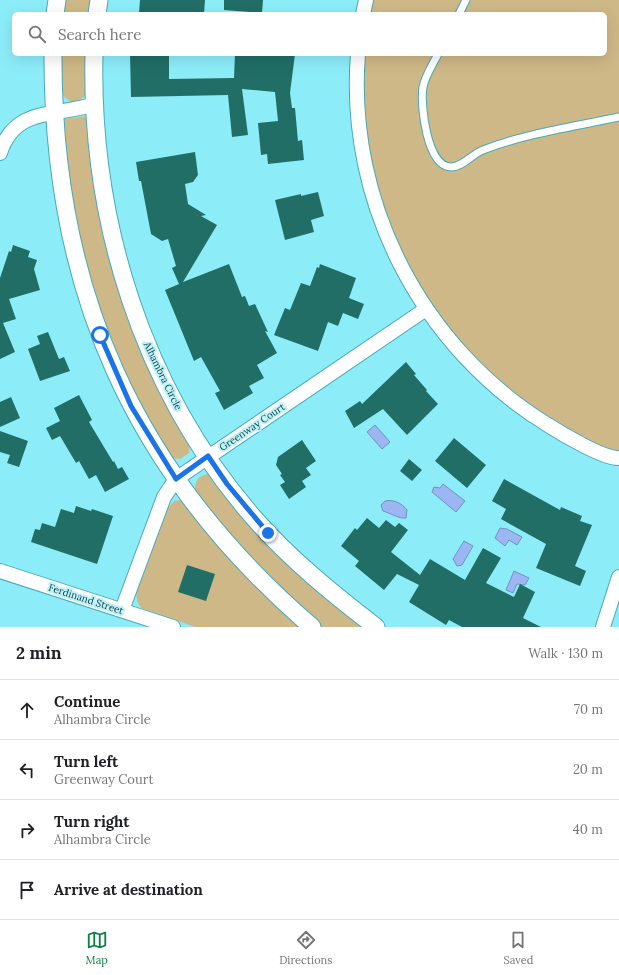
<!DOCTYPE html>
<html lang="en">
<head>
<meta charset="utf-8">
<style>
	:root { --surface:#fff; --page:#f2f2f2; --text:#202124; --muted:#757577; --line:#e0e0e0; --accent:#0b8043 }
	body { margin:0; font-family:Lora,serif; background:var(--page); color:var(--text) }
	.stop { position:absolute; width:12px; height:12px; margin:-9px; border:3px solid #1a73e8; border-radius:50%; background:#fff }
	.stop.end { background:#1a73e8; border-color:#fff; box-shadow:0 1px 4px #0008 }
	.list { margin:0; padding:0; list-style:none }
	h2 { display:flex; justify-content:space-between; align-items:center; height:52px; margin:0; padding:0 16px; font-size:17px }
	h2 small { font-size:13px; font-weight:400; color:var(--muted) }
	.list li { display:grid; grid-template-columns:26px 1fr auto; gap:12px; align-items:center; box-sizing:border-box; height:60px; padding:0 16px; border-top:1px solid var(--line) }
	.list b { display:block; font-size:15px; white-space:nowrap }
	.list p { margin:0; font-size:13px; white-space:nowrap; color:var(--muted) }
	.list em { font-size:13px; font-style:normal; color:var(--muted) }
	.icon { flex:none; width:22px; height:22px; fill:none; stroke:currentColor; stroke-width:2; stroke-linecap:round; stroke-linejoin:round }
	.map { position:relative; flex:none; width:619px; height:627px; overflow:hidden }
	.search { position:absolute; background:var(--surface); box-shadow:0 4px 16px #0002; left:12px; right:12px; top:12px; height:44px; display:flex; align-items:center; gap:10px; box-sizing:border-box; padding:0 14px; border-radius:6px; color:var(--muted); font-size:15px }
	.sheet { height:292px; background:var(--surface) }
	nav { display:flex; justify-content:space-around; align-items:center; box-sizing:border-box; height:56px; border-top:1px solid var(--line); background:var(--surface); font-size:11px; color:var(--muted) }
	nav a { display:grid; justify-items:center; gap:2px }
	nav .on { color:var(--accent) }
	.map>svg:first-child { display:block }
	.green { fill:#cfb887 }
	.water { fill:#9bb6f3; stroke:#7292be }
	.building { fill:#216e67 }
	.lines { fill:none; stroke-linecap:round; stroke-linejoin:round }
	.service-casing { stroke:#47aab6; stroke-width:9 }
	.minor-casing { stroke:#47aab6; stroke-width:16 }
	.tertiary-casing { stroke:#47aab6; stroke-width:19 }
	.service { stroke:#fff; stroke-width:7 }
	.minor { stroke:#fff; stroke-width:14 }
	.tertiary { stroke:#fff; stroke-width:17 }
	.route { stroke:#1a73e8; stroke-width:5 }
	.labels { text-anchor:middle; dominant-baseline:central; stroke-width:4; stroke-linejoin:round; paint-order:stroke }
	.street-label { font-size:10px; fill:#143f43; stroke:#bdf3fa }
</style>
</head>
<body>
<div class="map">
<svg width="619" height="627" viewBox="0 0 619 627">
	<rect width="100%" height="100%" fill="#8cedf9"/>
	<!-- green -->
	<g class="green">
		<polygon points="63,0 93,0 91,14 61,14"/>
		<path d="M372 0H619V453C606 449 595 442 583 437 491 394 421 313 387 217 383 206 377 195 375 183 365 141 363 97 364 54H605V14H369Z"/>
		<polygon points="60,54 88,54 86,95 79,101 71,102 61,94"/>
		<polygon points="87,116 98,201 190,441 189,453 180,459 170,458 115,357 76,235 62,122 65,119"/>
		<path d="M207 474 211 475 367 627H319L291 601 198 502C195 490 191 478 207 474Z"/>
		<path d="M180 500 184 502C218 551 256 587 299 627H195L141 608 137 601 136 590 167 509 174 501Z"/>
	</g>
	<!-- water -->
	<g class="water">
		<polygon points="375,425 390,442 382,449 367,432"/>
		<polygon points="443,484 465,501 456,512 432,492 434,487 440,488"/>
		<path d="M385 501C393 499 402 503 407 510L406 518C399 519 390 513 383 511L381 505Z"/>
		<polygon points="500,528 507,529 522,537 517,545 509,540 505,546 495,538"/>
		<polygon points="464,541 473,546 462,565 457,566 453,559"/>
		<polygon points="514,571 529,578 525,585 517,584 513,593 506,590"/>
	</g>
	<!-- building -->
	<g class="building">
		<polygon points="140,0 205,0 204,14 140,14 139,13"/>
		<polygon points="224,0 263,0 262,13 224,10"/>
		<polygon points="130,54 169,55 169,79 234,78 235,54 295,54 290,93 292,108 295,108 298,141 302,140 304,160 268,164 267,154 261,155 258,123 278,121 275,92 242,89 248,135 232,137 228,95 131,97"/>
		<polygon points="195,152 198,175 193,182 185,184 188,204 206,215 201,216 217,225 183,282 229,264 242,297 245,296 249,306 255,304 268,332 265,331 277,353 257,365 264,378 249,386 253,393 224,410 215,393 220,391 201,357 194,361 165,290 179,284 172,268 176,266 168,239 162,241 151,234 141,181 139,181 136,162"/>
		<polygon points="318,192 324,216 311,220 314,232 285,240 275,200 301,194 301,196"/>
		<polygon points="13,245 30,251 28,257 37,260 34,269 40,290 9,299 16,319 3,323 15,352 0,359 0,278 9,251 11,252"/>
		<polygon points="320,264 356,278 349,298 364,304 358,319 343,313 338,326 328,322 318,351 274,335 285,308 290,310 301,283 310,286 317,267 319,268"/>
		<polygon points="48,332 59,359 64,357 70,371 40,381 28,349 40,344 37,336"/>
		<polygon points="406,362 416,374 414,375 427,390 426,391 438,404 407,435 383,409 354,428 345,411 360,401 362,404"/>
		<polygon points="79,395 92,420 89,422 113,462 114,461 118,469 122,467 129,479 105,492 96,475 89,479 79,461 76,463 60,436 52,440 46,428 60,421 54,408"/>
		<polygon points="11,397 20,418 0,427 0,402"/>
		<polygon points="0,431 28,441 19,467 7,463 10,455 0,452"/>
		<polygon points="454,438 486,465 467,488 435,461"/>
		<polygon points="302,440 316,461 306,468 311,475 302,481 306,487 289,499 280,485 285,482 280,475 282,474 276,465 278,457"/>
		<polygon points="409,459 422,470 412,481 400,471"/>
		<polygon points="504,479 560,510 561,507 582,516 580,521 592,525 575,566 586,571 580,586 536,568 546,544 501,519 506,509 492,501"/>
		<polygon points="76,506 91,511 92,509 113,516 97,564 31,542 35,529 40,530 42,523 55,527 61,509 74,513"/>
		<polygon points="367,518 379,528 386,520 395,527 399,523 408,530 391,552 420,575 430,559 465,580 483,548 501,558 486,583 514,597 520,584 535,592 523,618 541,627 462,627 449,620 446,625 409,602 419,585 397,574 384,590 355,566 359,561 341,546 355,528 357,530"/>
		<polygon points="187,565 215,574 206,601 178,592"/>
	</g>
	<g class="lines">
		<defs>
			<g id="service">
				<polyline points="459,14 466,0"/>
				<path d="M438 54C433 64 425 76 423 87 420 105 427 167 451 167 463 167 472 154 483 150 527 133 573 127 619 117"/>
			</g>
			<g id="minor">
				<polyline points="363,14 366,0"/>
				<path d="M358 54C346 202 422 348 548 425 562 434 604 459 619 458"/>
				<path d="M0 153C15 106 56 117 95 104"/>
				<polyline points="0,571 173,627"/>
				<polyline points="122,610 164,497 176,479 426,309"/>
				<polyline points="603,627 619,577"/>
			</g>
			<g id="tertiary">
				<polyline points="55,14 57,0"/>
				<polyline points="97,14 99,0"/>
				<path d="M53 54C52 289 133 473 312 627"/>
				<path d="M94 54C90 221 143 391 254 518 290 559 333 594 376 627"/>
			</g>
		</defs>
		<!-- service casing -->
		<use href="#service" class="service-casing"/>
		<!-- minor casing -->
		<use href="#minor" class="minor-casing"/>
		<!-- tertiary casing -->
		<use href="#tertiary" class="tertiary-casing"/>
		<!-- service -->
		<use href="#service" class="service"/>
		<!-- minor -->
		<use href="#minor" class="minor"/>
		<!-- tertiary -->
		<use href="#tertiary" class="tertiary"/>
	</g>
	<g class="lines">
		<!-- route -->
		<polyline class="route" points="100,335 131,406 176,479 208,456 227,484 268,533"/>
	</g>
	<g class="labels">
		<!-- street labels -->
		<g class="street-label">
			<text transform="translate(163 376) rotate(64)">Alhambra Circle</text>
			<text transform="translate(252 427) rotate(-34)">Greenway Court</text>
			<text transform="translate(86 599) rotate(18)">Ferdinand Street</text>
		</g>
	</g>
</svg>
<div class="stop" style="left:100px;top:335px"></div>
<div class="stop end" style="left:268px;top:533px"></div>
<div class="search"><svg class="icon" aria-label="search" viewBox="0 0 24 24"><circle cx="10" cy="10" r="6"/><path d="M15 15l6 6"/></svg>Search here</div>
</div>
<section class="sheet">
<h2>2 min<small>Walk · 130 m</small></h2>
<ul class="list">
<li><svg class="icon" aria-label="ahead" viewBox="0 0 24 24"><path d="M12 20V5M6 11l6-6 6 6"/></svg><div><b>Continue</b><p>Alhambra Circle</p></div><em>70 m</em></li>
<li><svg class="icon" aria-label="left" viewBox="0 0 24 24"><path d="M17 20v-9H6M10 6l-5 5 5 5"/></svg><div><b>Turn left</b><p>Greenway Court</p></div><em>20 m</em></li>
<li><svg class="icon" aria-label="right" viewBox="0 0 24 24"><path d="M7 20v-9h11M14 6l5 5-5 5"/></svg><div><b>Turn right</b><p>Alhambra Circle</p></div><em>40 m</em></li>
<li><svg class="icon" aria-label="arrive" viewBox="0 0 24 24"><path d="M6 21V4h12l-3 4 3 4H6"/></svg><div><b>Arrive at destination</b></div></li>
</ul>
</section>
<nav>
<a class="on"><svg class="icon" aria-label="map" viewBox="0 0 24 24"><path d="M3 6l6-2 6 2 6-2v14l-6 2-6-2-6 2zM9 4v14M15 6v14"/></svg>Map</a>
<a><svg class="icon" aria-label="directions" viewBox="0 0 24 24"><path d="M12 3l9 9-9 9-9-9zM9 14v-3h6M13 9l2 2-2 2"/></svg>Directions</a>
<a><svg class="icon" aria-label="saved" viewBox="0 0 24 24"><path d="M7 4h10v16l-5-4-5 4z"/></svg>Saved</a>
</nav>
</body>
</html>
